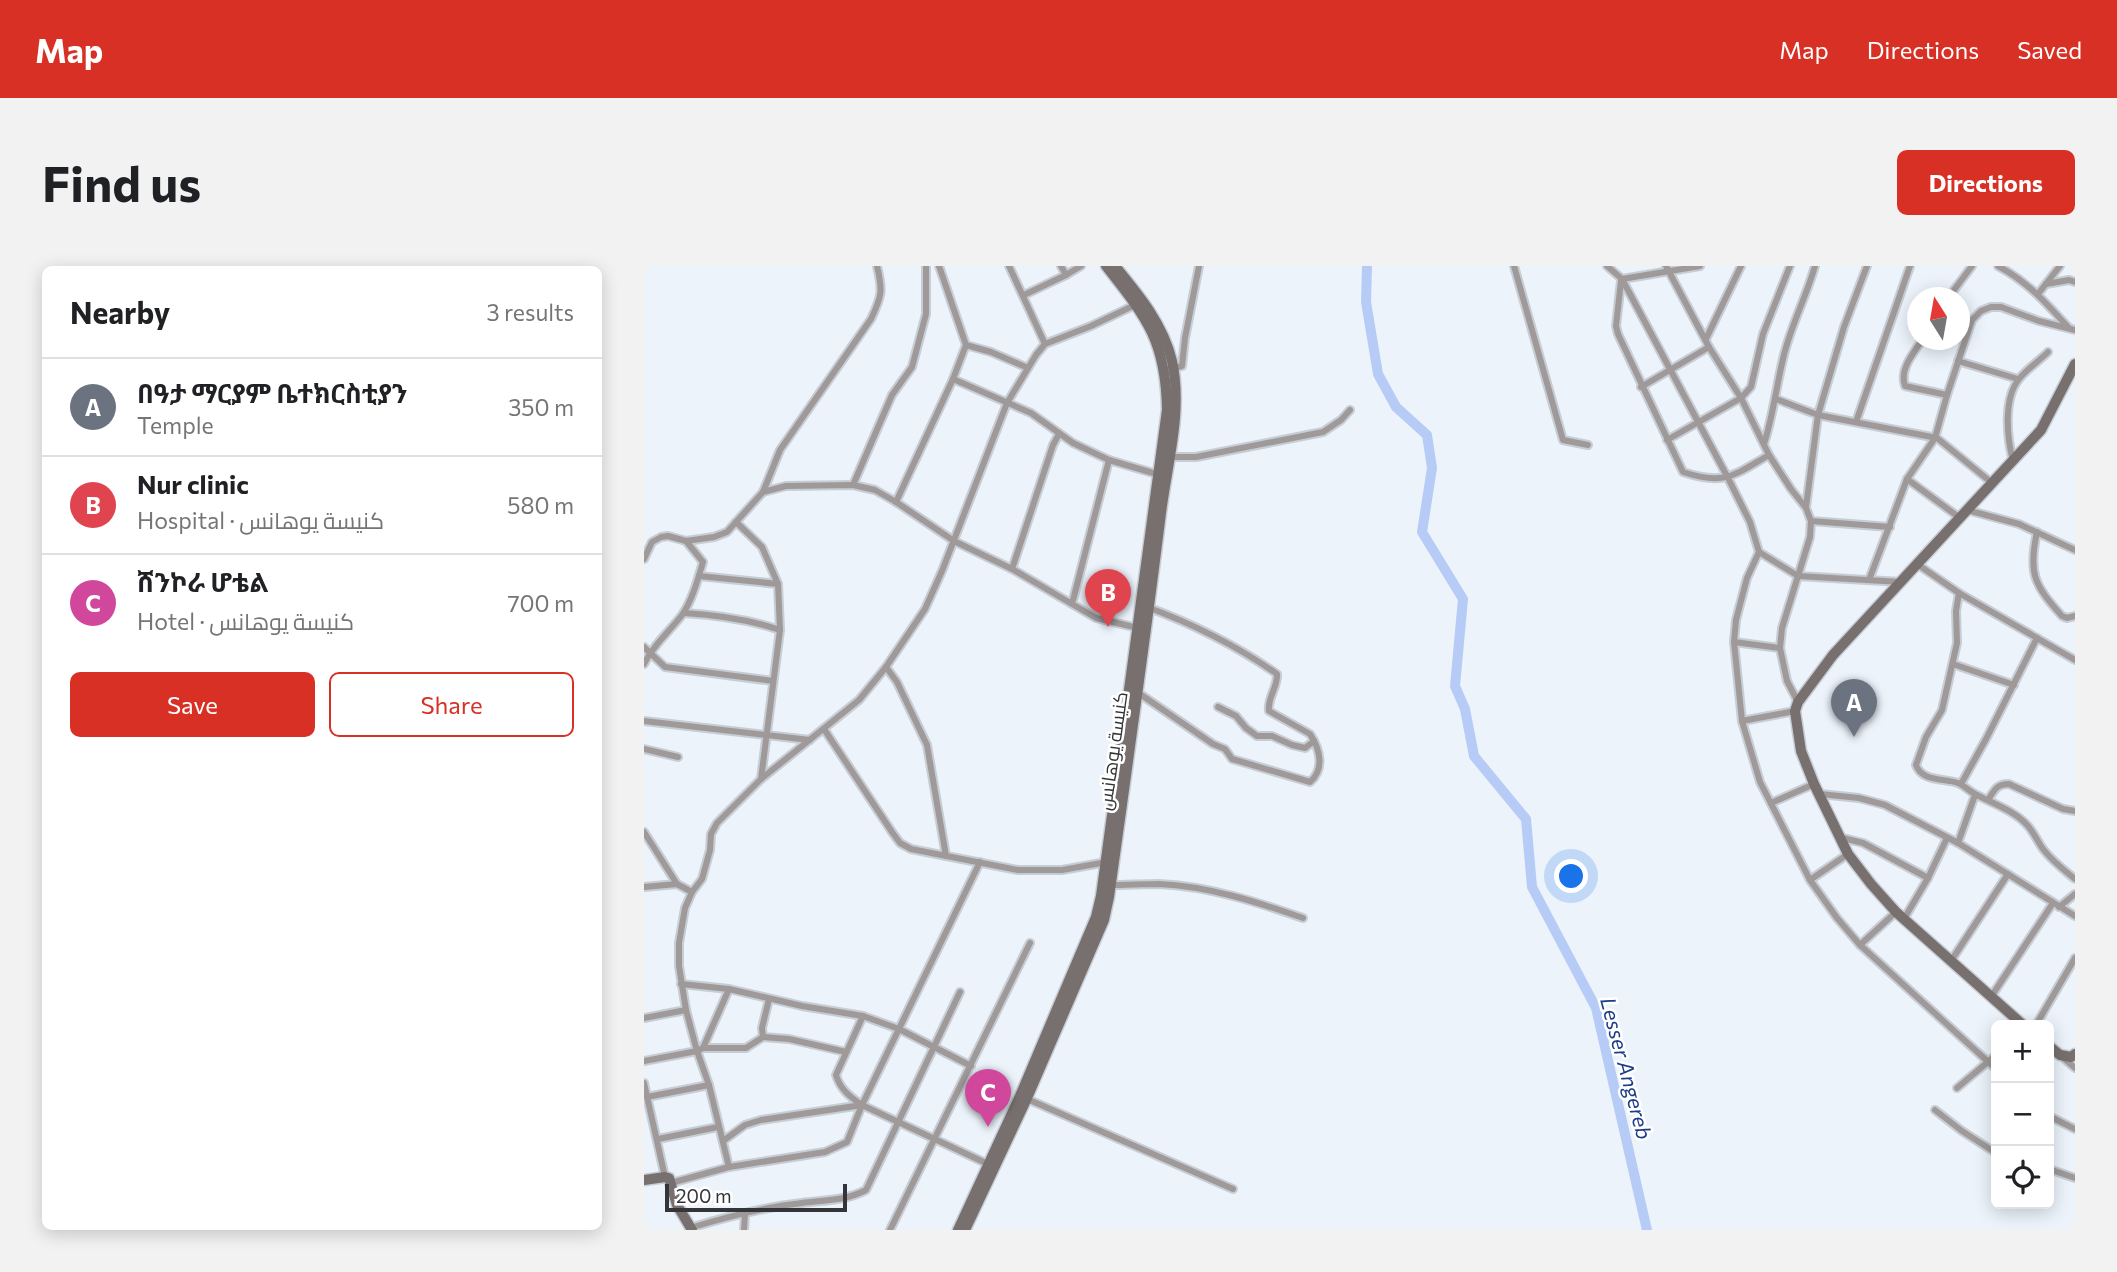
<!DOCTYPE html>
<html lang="en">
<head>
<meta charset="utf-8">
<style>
	:root { --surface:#fff; --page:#f2f2f2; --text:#202124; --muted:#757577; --line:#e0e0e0; --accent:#d93025 }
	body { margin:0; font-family:Commissioner,Cairo,"Noto Sans Ethiopic",sans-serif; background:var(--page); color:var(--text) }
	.controls { position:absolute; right:21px; bottom:21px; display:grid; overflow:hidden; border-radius:10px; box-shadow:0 4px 18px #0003 }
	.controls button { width:63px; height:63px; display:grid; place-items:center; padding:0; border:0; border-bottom:2px solid var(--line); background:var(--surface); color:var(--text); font:35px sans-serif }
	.compass { position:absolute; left:1263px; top:21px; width:63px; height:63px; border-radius:50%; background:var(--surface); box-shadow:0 4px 18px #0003; rotate:349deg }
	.scale { position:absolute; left:21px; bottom:18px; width:182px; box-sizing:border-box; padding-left:7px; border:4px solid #333538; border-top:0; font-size:19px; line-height:24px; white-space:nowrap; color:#333538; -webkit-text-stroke:5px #fff; paint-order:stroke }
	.you { position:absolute; left:928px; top:611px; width:24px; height:24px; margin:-18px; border:5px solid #fff; border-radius:50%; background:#1a73e8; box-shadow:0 0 0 10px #1a73e833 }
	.badge { display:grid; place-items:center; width:46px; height:46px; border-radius:50%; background:var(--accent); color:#fff; font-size:23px; font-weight:700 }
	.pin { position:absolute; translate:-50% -58px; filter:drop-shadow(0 2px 4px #0008) }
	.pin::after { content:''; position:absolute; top:37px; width:24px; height:21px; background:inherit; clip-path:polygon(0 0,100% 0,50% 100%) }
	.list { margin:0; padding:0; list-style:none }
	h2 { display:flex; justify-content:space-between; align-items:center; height:91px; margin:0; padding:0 28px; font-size:30px }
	h2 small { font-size:23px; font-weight:400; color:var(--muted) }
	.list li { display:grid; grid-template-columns:46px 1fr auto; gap:21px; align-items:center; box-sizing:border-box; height:98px; padding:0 28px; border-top:2px solid var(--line) }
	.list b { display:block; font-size:26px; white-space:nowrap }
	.list p { margin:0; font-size:23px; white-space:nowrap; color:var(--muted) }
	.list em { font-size:23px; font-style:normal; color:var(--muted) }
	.actions { display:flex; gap:14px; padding:21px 28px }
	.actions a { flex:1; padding:16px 0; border:2px solid var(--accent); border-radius:10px; text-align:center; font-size:24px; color:var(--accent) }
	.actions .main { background:var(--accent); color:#fff }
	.icon { flex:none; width:38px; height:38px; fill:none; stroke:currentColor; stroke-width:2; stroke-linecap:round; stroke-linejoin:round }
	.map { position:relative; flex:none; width:1431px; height:964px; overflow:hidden; border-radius:10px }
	header { display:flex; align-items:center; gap:42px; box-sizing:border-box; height:98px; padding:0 35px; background:var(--accent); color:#fff }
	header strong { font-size:33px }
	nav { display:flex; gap:38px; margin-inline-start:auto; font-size:24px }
	.intro { display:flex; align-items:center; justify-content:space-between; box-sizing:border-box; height:168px; padding:0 42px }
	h1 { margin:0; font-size:49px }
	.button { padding:18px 32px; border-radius:10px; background:var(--accent); color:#fff; font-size:24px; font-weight:700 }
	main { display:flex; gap:42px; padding:0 42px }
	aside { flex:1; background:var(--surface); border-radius:10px; box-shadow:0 4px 18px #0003 }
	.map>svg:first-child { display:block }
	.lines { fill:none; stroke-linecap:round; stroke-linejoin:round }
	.river { stroke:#b6cbf5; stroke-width:10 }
	.street-casing { stroke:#c7cdd4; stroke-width:10 }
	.secondary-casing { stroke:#c7cdd4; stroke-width:13 }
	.street { stroke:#9f9a99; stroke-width:6 }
	.secondary { stroke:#77706f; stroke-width:10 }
	.labels { text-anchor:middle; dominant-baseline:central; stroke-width:5; stroke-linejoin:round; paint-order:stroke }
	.street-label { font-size:19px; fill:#333538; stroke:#fff }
	.water-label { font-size:21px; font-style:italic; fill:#1c3c89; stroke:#fff }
</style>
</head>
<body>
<header>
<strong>Map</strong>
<nav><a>Map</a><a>Directions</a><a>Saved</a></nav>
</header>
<div class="intro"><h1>Find us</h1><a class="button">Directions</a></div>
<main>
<aside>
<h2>Nearby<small>3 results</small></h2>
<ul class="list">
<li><span class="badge" style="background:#6b7280">A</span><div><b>በዓታ ማርያም ቤተክርስቲያን</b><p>Temple</p></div><em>350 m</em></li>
<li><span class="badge" style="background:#e0444e">B</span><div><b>Nur clinic</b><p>Hospital · كنيسة يوهانس</p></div><em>580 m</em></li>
<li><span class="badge" style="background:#d1479c">C</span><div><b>ሸንኮራ ሆቴል</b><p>Hotel · كنيسة يوهانس</p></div><em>700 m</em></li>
</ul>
<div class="actions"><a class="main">Save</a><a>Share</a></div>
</aside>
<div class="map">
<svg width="1431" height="964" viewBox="0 0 1431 964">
	<rect width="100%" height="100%" fill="#ecf3fb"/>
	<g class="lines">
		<!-- river -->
		<polyline class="river" points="723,0 722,36 734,108 752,141 783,169 788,202 778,266 819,333 811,420 821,443 830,490 882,553 888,621 952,742 1003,964"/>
		<defs>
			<g id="street">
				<polyline points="365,0 401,78"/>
				<polyline points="870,0 919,174 944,179"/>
				<polyline points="963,0 978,13 1084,212 1106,256 1115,286 1154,310 1257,316"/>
				<polyline points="1022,0 1065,81 1097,132 1125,189 1147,223 1162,242 1167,255 1166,271 1138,362 1136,382 1143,415 1154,436"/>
				<path d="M1354 0C1384 16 1401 36 1424 61"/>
				<polyline points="422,9 437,0"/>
				<polyline points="978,13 1056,0"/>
				<path d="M977 15 972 60 974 68 1039 206C1081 220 1090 209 1125 189"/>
				<polyline points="1402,18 1425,14 1431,16"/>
				<polyline points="1394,28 1416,0"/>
				<polyline points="380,29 422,9 417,0"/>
				<polyline points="1304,32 1328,0"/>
				<polyline points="1062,73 1097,0"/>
				<path d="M1278 74C1270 87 1255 103 1261 120L1303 129"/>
				<polyline points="322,79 347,86 384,102"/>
				<polyline points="1314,95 1374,113"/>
				<polyline points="526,103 538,100 541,72 555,0"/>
				<polyline points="309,113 387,147 429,177 465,194 516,209"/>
				<polyline points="997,121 1065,81"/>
				<polyline points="1132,133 1174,149 1293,172 1348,217"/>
				<polyline points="1212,156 1266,0"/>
				<polyline points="1023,174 1097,132 1107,121 1119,68 1146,0"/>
				<path d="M1120 178C1129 150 1132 122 1139 93 1146 61 1162 32 1171 0"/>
				<polyline points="523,191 552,191 679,166 697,154 706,144"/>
				<path d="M1369 195C1363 172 1359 133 1375 113 1383 103 1395 95 1404 86"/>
				<polyline points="1263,213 1316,252"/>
				<polyline points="209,219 248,129 268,101 282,48 282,0"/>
				<polyline points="119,226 142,220 209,219 231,224 252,236 310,275 368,303 452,352 494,362"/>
				<polyline points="252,236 309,113 322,79 295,0"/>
				<polyline points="1162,241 1174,149 1200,61 1223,0"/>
				<polyline points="1323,244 1375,258 1431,284"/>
				<polyline points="1167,255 1246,261"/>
				<polyline points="92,256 118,281 134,318 136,364 117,513"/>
				<path d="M1393 266C1384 307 1390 319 1418 350L1423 352 1431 350"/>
				<polyline points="1115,286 1103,312 1092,354 1090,376 1098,455 1116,516 1166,614 1193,652 1216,679 1352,803"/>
				<path d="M0 293 8 276 17 271 24 270 42 275 70 271 83 266 119 226 136 184 227 53C238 30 239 25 233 0"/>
				<polyline points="1273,298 1315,327 1431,394"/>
				<polyline points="368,303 409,179 415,168"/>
				<polyline points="55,310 134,318"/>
				<polyline points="1225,314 1263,213 1291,172 1303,129 1328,54 1337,45 1347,41 1357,41 1395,55 1431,64"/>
				<path d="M1315 327 1312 345 1313 377 1298 444 1282 471 1272 499C1278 516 1300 512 1314 517 1321 520 1326 526 1333 529 1350 538 1371 545 1384 560 1390 567 1394 576 1399 583 1408 595 1420 604 1431 613"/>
				<polyline points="428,338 465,194"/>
				<path d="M40 347C73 349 104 353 136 364"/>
				<polyline points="1090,376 1136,382"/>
				<polyline points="0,381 21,401 129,415"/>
				<path d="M0 398C9 379 25 366 38 349 48 335 54 313 59 296L42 275"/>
				<polyline points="1309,398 1370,419"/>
				<polyline points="242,401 253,416 283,479 302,590"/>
				<path d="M493 426 569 478 581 483 588 493 666 516C681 503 676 483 666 468L625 445C623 432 634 421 633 408 593 380 549 358 503 341"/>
				<polyline points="574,441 592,450 602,462 613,470 628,470 648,479 661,482 670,475"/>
				<polyline points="0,455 166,474"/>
				<polyline points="1098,455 1151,445"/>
				<polyline points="180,463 248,566 256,577 267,583 374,604 418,604 463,596"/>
				<polyline points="0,483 34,491"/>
				<polyline points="1317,518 1342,473 1393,372"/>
				<polyline points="1176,528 1215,532 1241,539 1314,577 1431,650"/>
				<path d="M1344 534C1351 523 1353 518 1365 518L1419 543 1431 545"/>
				<polyline points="1127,537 1170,518"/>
				<polyline points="0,566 33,618"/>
				<polyline points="1195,571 1219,577 1284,612"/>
				<polyline points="1314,577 1331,529"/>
				<polyline points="1166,614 1204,588"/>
				<path d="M466 619C482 619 499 618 515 618 564 620 613 636 659 652"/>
				<polyline points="0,621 33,618 48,626"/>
				<polyline points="1415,641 1431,628"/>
				<polyline points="1260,653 1284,612 1303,572"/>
				<polyline points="1216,679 1252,646"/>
				<polyline points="1307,695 1364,608"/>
				<polyline points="37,718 85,723 158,740 219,750 255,763 327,800"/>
				<polyline points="1347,731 1409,637"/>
				<polyline points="125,733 118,762 119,771 145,773 202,786"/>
				<path d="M219 750 192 809C196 823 206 831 218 839L346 899"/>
				<polyline points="0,752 42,744"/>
				<polyline points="1392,759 1431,692"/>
				<polyline points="59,782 102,782 119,771"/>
				<polyline points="1417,790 1431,802"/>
				<polyline points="0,795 53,785 59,782 85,723"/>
				<polyline points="0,817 21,911"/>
				<polyline points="1313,822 1352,789"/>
				<polyline points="3,831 65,819"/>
				<polyline points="381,832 589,923"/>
				<polyline points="1291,844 1318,865 1352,887"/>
				<polyline points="1405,850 1431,863"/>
				<polyline points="14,873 74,861"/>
				<polyline points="79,875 101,859 117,854 218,839"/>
				<polyline points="85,901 65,819 53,785 42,744 35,700 35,677 41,642 48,626 58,613 66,584 67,568 73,557 117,513 215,434 242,401 281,343 298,305 363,137 392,89 401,78 447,60 493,38"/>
				<polyline points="1405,903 1431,912"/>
				<polyline points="27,917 85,901 181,886 203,876 218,839 336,596"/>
				<path d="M46 962C82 951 121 941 158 937 181 934 201 935 222 924L316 726"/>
				<polyline points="100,964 101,948"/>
				<polyline points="246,964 386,677"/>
			</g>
			<g id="secondary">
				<polyline points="1379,759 1252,646 1227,618 1204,588 1170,518 1157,485 1151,445 1154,436 1189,389 1397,164 1431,98"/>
				<polyline points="1405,780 1416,789 1427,791 1431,788"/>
				<polyline points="0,914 21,911 25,912 33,939 48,964"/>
				<path d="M314 964 376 830 452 651 457 630 523 144C522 75 503 52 462 0"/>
				<path d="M321 964 383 832 460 654 465 631C483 503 501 376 517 247 523 198 539 145 528 95 519 58 495 29 471 0"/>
			</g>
		</defs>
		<!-- street casing -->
		<use href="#street" class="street-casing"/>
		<!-- secondary casing -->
		<use href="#secondary" class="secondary-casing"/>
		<!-- street -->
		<use href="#street" class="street"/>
		<!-- secondary -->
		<use href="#secondary" class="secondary"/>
	</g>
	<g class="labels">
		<!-- street labels -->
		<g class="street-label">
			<text transform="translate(468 485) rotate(-82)">كنيسة يوهانس</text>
		</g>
		<!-- water labels -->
		<g class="water-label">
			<text transform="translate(983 802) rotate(75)">Lesser Angereb</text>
		</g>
	</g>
</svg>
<div class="controls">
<button>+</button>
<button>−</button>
<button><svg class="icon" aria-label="locate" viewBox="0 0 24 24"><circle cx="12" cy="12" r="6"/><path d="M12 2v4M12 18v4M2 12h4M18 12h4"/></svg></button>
</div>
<svg class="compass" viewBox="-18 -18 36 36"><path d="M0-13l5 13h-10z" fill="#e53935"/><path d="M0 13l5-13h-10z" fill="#757577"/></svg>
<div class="scale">200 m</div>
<div class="you"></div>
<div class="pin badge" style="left:1210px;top:471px;background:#6b7280">A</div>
<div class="pin badge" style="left:464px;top:361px;background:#e0444e">B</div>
<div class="pin badge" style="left:344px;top:861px;background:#d1479c">C</div>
</div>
</main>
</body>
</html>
